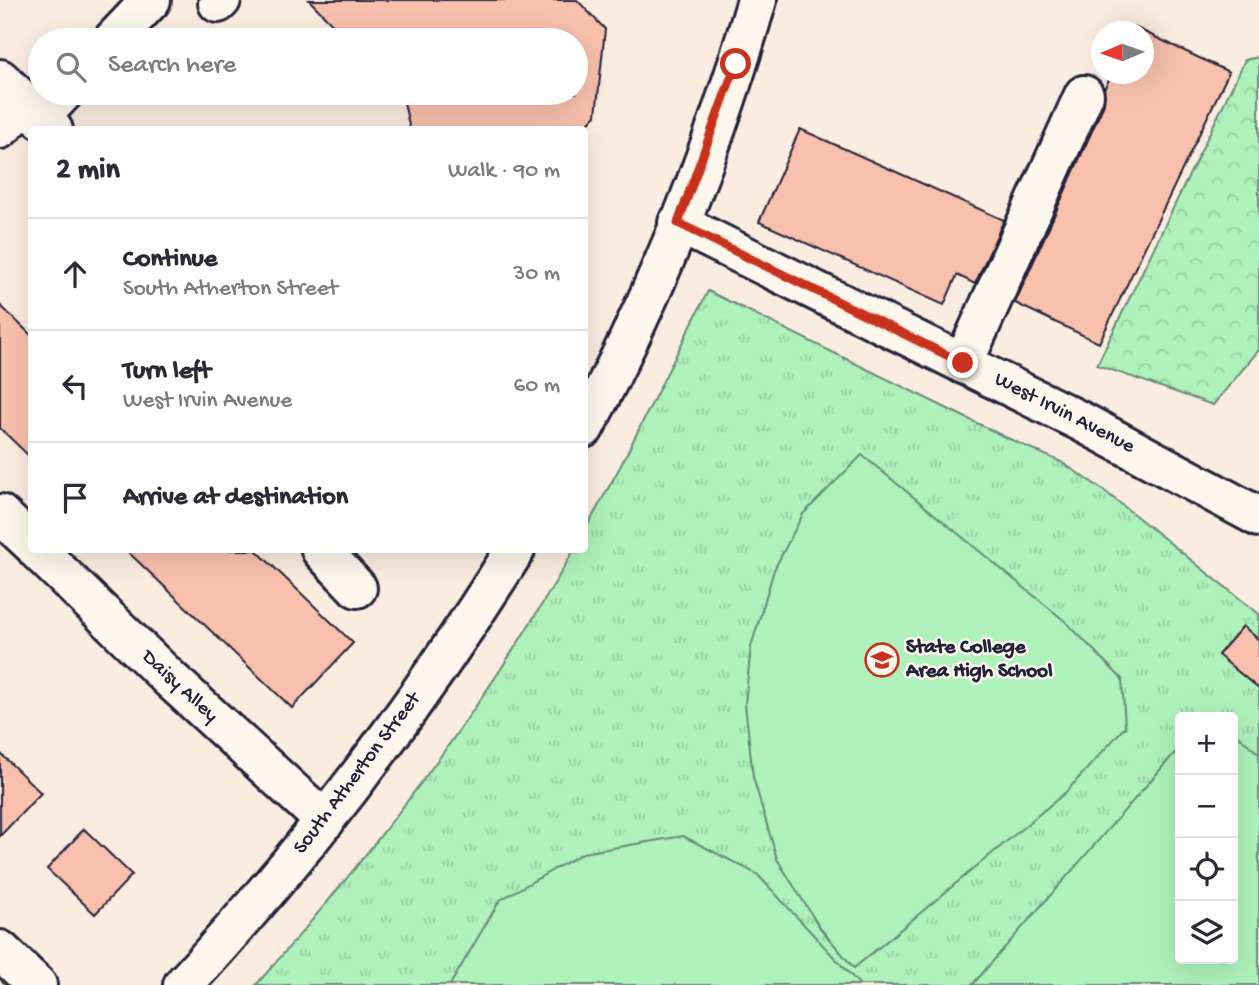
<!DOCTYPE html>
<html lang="en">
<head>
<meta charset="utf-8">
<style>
	:root { --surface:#fff; --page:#f2f2f3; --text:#2b2b33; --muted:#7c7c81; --line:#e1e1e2 }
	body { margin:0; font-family:"Gochi Hand",sans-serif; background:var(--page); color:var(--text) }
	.controls { position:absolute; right:21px; bottom:21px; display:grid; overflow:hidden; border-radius:7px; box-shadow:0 7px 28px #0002 }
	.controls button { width:63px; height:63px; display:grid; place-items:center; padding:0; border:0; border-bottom:2px solid var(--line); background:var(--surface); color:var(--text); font:35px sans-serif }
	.compass { position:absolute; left:1091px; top:21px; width:63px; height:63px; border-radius:50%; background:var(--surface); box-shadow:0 7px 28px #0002; rotate:268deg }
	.stop { position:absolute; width:21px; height:21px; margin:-16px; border:5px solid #c8321e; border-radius:50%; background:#fff }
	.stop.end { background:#c8321e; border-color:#fff; box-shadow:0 2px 7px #0008 }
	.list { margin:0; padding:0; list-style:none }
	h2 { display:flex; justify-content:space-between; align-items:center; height:91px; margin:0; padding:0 28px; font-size:30px }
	h2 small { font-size:23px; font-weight:400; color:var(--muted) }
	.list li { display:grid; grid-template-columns:46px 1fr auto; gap:21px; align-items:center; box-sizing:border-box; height:112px; padding:0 28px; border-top:2px solid var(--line) }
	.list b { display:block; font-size:26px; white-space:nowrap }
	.list p { margin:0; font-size:23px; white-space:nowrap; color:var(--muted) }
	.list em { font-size:23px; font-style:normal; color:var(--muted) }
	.icon { flex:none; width:38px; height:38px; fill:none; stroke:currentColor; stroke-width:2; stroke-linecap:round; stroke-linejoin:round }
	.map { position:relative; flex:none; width:1259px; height:985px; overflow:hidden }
	.search { position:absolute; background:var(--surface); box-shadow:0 7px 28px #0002; left:28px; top:28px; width:560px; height:77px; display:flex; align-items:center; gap:18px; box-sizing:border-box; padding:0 24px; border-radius:38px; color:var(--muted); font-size:26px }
	.panel { position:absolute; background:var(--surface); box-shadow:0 7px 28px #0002; left:28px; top:126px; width:560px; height:427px; border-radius:7px }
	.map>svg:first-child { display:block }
	.forest { fill:url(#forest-crowns); stroke:#688a7b; stroke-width:2 }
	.park { fill:url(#park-tufts); stroke:#688a7b; stroke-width:2; fill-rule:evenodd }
	.garden { fill:#aef1bb; stroke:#688a7b; stroke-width:2 }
	.building { fill:#f8c0ad; stroke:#22223b; stroke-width:2 }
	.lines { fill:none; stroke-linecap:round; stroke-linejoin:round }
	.minor-casing { stroke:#22223b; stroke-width:44 }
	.major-casing { stroke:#22223b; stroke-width:44 }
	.minor { stroke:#fbf7ec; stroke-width:38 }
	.major { stroke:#fbf7ec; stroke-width:38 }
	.route { stroke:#c8321e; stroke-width:9 }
	.labels { text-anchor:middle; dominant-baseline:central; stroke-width:5; stroke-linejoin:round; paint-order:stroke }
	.street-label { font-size:21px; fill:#22223b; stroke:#fbf7ec }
	.poi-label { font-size:21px; font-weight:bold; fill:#22223b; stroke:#fbf7ec; text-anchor:start }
</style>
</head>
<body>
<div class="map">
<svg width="1259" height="985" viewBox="0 0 1259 985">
	<defs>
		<pattern id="forest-crowns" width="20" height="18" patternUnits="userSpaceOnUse" patternTransform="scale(1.75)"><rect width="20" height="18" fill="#aef1bb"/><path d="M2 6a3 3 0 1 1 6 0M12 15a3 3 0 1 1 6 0" fill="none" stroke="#95cea2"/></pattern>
		<pattern id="park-tufts" width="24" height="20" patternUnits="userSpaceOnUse" patternTransform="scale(1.75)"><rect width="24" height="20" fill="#aef1bb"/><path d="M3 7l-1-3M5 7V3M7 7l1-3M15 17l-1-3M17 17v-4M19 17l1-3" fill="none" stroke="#95cea2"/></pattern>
	</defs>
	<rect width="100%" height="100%" fill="#faecdf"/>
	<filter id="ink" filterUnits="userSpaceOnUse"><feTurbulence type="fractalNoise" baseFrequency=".0143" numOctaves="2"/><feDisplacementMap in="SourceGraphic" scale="14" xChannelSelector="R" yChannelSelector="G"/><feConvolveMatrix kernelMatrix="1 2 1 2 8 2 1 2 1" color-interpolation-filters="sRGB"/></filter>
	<g filter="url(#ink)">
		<!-- forest -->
		<polygon class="forest" points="1259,57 1259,350 1213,405 1097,365 1245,60"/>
		<!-- park -->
		<path class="park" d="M708 291 1003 436 1061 462 1102 489 1259 614V985H256C375 851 485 706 574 550H584L585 530 620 467ZM1180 717H1233V959H1180Z"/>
		<!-- garden -->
		<g class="garden">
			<polygon points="862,455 1066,622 1122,679 1125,727 1066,792 854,968 820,928 777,859 753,777 745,704 751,647 774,570 803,514"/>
			<polygon points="1233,731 1259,754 1259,985 972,985 1180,747 1180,959 1233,959"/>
			<polygon points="683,836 757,874 860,985 450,985 500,900 583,853"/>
		</g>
		<!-- building -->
		<g class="building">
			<polygon points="309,0 577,0 605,29 596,115 581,130 410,130 402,93 576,93 576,40 348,40"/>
			<polygon points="1134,27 1229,72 1099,343 1015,303 1104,104 1104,89 1112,74 1144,74 1144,32 1132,32"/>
			<polygon points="800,129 1004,220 975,284 957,275 944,305 759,222"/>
			<polygon points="0,305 32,336 32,459 0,428"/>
			<polygon points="126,550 256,550 353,643 292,708"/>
			<polygon points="1243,626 1259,640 1259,689 1218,655"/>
			<polygon points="0,753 41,793 0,836"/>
			<polygon points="84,829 132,875 95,914 47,869"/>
		</g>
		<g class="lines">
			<defs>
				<g id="minor">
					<polyline points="218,3 221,0"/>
					<polyline points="113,40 151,0"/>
					<polyline points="0,79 53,130"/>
					<polyline points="40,117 63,93"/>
					<polyline points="0,129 26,104"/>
					<polyline points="678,223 1082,422 1259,517"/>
					<polyline points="963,364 1084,95"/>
					<polyline points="0,514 32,544"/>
					<polyline points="37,550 170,679 325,821"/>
					<polyline points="321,550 357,588"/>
					<polyline points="0,950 37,985"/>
				</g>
				<g id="major">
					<path d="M584 428C656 294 715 146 757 0"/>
					<path d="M183 985C308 851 418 705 515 550"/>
				</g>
			</defs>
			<!-- minor casing -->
			<use href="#minor" class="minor-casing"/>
			<!-- major casing -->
			<use href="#major" class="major-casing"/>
			<!-- minor -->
			<use href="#minor" class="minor"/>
			<!-- major -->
			<use href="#major" class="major"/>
		</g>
	</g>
	<g class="lines" filter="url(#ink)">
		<!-- route -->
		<polyline class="route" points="736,64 678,223 963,363"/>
	</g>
	<!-- icons -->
	<defs>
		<symbol id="school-ring" viewBox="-11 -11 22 22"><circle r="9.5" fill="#fbf7ec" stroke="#c8321e" stroke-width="1.5"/><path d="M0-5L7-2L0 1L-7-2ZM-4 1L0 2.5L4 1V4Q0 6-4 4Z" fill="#c8321e"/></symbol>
	</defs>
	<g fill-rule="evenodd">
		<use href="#school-ring" x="863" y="641" width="38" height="38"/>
	</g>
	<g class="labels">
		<!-- street labels -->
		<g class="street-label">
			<text transform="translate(1064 414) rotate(27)">West Irvin Avenue</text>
			<text transform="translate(179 687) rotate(43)">Daisy Alley</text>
			<text transform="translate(358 774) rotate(-53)">South Atherton Street</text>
		</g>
		<!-- poi labels -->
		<g class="poi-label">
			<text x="906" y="648">State College<tspan x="906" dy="24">Area High School</tspan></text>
		</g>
	</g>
</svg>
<div class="controls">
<button>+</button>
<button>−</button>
<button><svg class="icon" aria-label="locate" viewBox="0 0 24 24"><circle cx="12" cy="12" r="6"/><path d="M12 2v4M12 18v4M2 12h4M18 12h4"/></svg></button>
<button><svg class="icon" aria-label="layers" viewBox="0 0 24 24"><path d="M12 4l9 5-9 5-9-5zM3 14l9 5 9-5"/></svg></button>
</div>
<svg class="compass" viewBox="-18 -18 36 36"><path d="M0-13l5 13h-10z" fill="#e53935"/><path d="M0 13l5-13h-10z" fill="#7c7c81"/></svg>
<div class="stop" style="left:736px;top:64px"></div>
<div class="stop end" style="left:963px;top:363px"></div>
<div class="search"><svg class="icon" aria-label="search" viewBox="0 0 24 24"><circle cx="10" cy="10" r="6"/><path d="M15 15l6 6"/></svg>Search here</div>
<section class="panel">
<h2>2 min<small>Walk · 90 m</small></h2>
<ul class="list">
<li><svg class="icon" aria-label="ahead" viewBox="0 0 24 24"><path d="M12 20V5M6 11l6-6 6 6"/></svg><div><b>Continue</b><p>South Atherton Street</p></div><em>30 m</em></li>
<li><svg class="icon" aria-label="left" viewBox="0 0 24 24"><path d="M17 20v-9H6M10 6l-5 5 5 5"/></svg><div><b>Turn left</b><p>West Irvin Avenue</p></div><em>60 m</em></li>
<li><svg class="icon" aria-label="arrive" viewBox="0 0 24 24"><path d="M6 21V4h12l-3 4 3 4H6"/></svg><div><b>Arrive at destination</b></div></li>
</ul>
</section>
</div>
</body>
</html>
